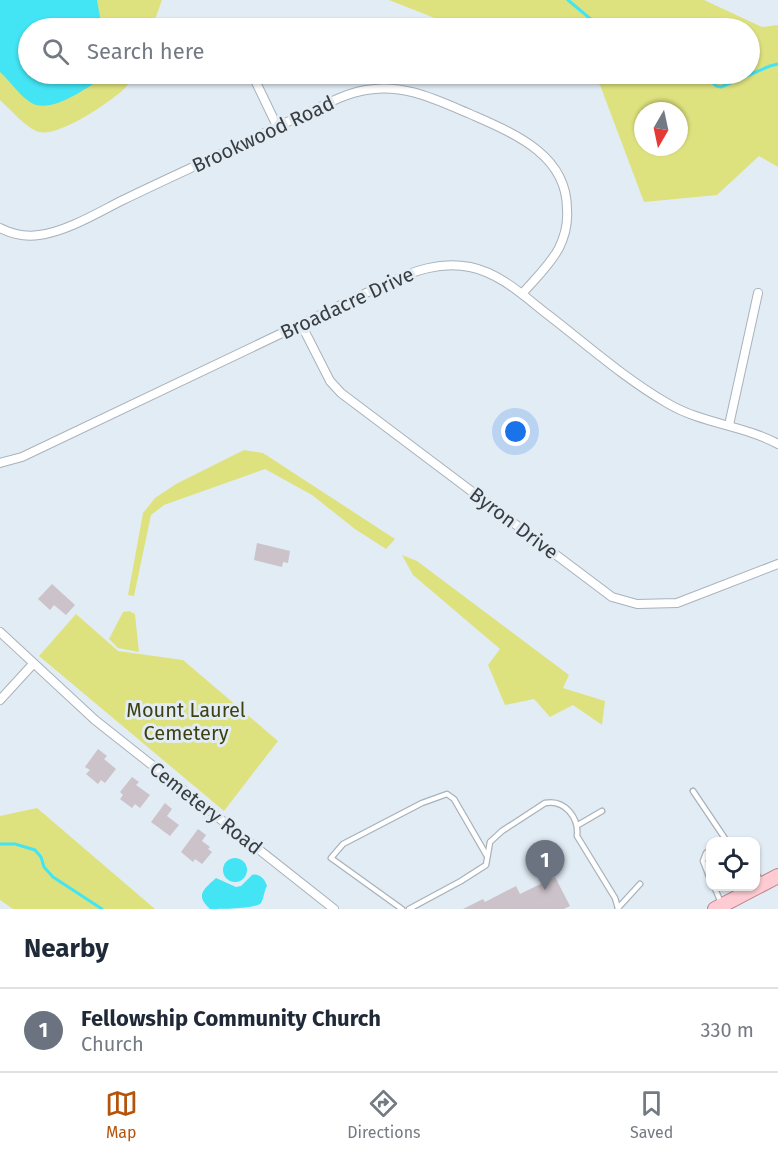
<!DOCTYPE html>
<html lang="en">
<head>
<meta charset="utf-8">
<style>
	:root { --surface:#fff; --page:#f2f2f3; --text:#1f2937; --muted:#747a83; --line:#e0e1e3; --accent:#b45309 }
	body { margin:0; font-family:"Fira Sans",sans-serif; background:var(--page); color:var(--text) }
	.controls { position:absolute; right:18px; bottom:18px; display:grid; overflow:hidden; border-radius:12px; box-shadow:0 2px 4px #0004 }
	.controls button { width:54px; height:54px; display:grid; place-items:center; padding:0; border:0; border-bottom:2px solid var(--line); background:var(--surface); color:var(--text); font:30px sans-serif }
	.compass { position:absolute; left:634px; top:102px; width:54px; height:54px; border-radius:50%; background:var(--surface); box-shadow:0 2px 4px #0004; rotate:189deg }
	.you { position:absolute; left:516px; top:432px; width:21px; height:21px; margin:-15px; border:4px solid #fff; border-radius:50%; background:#1a73e8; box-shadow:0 0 0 9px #1a73e833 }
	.badge { display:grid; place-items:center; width:39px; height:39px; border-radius:50%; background:var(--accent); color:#fff; font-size:20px; font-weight:700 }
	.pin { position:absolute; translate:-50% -50px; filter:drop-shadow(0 2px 3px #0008) }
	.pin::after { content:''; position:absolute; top:32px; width:21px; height:18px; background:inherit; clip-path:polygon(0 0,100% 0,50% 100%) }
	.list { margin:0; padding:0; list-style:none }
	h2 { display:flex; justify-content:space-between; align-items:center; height:78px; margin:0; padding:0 24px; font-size:26px }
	h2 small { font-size:20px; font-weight:400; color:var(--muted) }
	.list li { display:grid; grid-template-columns:39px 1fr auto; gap:18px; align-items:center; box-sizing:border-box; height:84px; padding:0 24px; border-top:2px solid var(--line) }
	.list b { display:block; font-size:22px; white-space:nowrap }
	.list p { margin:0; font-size:20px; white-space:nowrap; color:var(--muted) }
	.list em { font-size:20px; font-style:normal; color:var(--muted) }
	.icon { flex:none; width:33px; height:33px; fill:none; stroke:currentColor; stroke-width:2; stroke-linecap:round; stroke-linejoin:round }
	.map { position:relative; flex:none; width:778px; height:909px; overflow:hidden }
	.search { position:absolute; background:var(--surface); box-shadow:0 2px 4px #0004; left:18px; right:18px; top:18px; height:66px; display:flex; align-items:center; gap:15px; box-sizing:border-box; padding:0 21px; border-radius:33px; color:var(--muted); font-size:22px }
	.sheet { height:162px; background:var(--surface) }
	nav { display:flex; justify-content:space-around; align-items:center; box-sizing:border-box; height:84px; border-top:2px solid var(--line); background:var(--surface); font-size:16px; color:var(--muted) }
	nav a { display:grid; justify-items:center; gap:3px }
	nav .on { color:var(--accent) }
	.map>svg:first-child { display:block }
	.green { fill:#dee27e; fill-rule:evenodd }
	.water { fill:#43e4f4 }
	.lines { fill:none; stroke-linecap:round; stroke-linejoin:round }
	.stream { stroke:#43e4f4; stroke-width:3 }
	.building { fill:#ccc2c9 }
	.lane-casing { stroke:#a9b2ba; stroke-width:7 }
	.street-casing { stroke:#a9b2ba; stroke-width:10 }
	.primary-casing { stroke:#b9838b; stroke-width:16 }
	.lane { stroke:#fff; stroke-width:4.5 }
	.street { stroke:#fff; stroke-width:8 }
	.primary { stroke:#fecbd2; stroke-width:14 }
	.labels { text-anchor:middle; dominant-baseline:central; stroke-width:6; stroke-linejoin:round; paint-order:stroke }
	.street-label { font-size:20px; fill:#393d40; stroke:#e2ecf4 }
	.park-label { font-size:20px; fill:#3e3f13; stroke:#e2ecf4 }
</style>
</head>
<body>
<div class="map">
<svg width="778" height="909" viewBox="0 0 778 909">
	<rect width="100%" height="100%" fill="#e2ecf4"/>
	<!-- green -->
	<g class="green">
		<path d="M0 0H162L152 28H28V74H134C131 79 128 85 124 89 109 103 59 137 39 132 27 129 9 108 0 100Z"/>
		<path d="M389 0H704L762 27 778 25V167L759 156 717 195 644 202 600 85 571 74H750V28H460ZM643 111H679V147H643Z"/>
		<polygon points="244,450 263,453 395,539 386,549 355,529 312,495 265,469 164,505 151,515 134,596 128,595 143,513 155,498 176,484"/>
		<polygon points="402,555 417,561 569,675 563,688 605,701 602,725 573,705 550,717 534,699 505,705 488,665 500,649 413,575"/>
		<polygon points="129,611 135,614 139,652 118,648 109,639 123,612"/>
		<polygon points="76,614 118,651 183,660 278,741 224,811 39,656"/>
		<polygon points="37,808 155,909 13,909 0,900 0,816"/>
	</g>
	<!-- water -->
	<g class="water">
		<path d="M0 0H97L102 28H28V74H106L103 78C86 88 49 116 30 102 19 95 10 81 0 72Z"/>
		<circle cx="235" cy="870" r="12"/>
		<path d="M252 875C259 873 265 879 267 886 264 891 264 898 261 903 256 909 220 909 210 909 195 895 203 890 216 878L236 887 241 886Z"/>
	</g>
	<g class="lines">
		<!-- stream -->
		<g class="stream">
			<polyline points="568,0 593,21 607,26 628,28"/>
			<polyline points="704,74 716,86 721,87 770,66 778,64"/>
			<polyline points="0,844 15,844 35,850 41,857 44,867 53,877 102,909"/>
		</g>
	</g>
	<!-- building -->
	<g class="building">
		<polygon points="257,543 290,551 288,563 283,562 282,567 254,560"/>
		<polygon points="52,584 75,605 66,615 54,605 50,610 38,599"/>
		<polygon points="98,749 107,756 104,759 116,769 105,783 101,780 98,784 86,774 90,770 85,767"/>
		<polygon points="132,777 139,782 136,785 150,795 140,808 135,804 132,808 120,799 123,795 120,792"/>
		<polygon points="165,803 172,809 167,816 179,825 170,836 151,822"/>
		<polygon points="198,829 206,835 202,841 210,847 208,849 212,852 202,864 195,859 193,862 181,852"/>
		<polygon points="555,877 570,906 564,909 463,909 483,899 485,902 516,886 520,894"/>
	</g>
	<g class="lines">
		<defs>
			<g id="lane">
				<polyline points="693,791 726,840"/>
				<polyline points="578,825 602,811"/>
				<polyline points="723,842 726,840 733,842"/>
				<polyline points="710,850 706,853 703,861 710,879"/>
				<polyline points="756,873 761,882"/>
				<polyline points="714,886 721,903"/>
				<polyline points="618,908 640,884"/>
				<polyline points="402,909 331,858 343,844 422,803 447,794 454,799 487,856"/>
				<path d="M409 909 461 881 486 865 490 842 502 831 545 803C565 799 579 818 577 836L615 898 618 908"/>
			</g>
			<g id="street">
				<polyline points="252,74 277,126"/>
				<path d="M0 228C12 234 26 237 39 235 66 232 99 212 123 200 162 181 202 163 242 144 266 132 291 120 316 109 332 101 348 93 366 90 404 83 437 100 470 114 513 133 567 154 567 209 568 222 565 236 559 248 550 265 534 280 522 294"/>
				<polyline points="301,324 330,381 341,393 612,597 637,604 677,603 778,564"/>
				<polyline points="729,425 758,293"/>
				<path d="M0 463 22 457 387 283C414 271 440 261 470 267 500 273 524 296 547 314 586 344 624 378 667 403 702 424 743 425 778 444"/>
				<polyline points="0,632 95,720 334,909"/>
				<polyline points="0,700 33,664"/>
			</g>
			<polyline id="primary" points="715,909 778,876"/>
		</defs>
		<!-- lane casing -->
		<use href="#lane" class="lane-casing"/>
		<!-- street casing -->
		<use href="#street" class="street-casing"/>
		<!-- primary casing -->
		<use href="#primary" class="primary-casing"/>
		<!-- lane -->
		<use href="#lane" class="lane"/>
		<!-- street -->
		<use href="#street" class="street"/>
		<!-- primary -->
		<use href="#primary" class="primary"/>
	</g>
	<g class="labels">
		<!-- street labels -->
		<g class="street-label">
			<text transform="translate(263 134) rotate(-25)">Brookwood Road</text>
			<text transform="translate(347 303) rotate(-25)">Broadacre Drive</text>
			<text transform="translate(514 523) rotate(37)">Byron Drive</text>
			<text transform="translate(206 808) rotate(38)">Cemetery Road</text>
		</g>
		<!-- park labels -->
		<g class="park-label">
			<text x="186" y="710">Mount Laurel<tspan x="186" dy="23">Cemetery</tspan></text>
		</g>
	</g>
</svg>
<div class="controls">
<button><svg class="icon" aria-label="locate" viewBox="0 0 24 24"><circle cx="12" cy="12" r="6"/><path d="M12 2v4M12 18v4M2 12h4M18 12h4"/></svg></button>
</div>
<svg class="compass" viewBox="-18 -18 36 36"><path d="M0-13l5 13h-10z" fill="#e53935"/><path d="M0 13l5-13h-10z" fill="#747a83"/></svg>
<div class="you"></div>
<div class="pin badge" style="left:545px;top:890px;background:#6b7280">1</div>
<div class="search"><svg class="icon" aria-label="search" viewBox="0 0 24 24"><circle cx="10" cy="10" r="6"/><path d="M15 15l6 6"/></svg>Search here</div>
</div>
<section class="sheet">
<h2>Nearby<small></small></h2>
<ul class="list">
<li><span class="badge" style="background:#6b7280">1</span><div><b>Fellowship Community Church</b><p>Church</p></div><em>330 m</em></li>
</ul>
</section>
<nav>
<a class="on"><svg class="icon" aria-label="map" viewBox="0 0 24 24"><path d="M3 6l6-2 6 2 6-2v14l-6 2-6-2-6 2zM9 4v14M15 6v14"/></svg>Map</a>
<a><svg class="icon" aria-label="directions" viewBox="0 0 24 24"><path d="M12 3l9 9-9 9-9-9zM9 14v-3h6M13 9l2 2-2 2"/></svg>Directions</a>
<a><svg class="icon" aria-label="saved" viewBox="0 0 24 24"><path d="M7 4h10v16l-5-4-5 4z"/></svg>Saved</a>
</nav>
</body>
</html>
